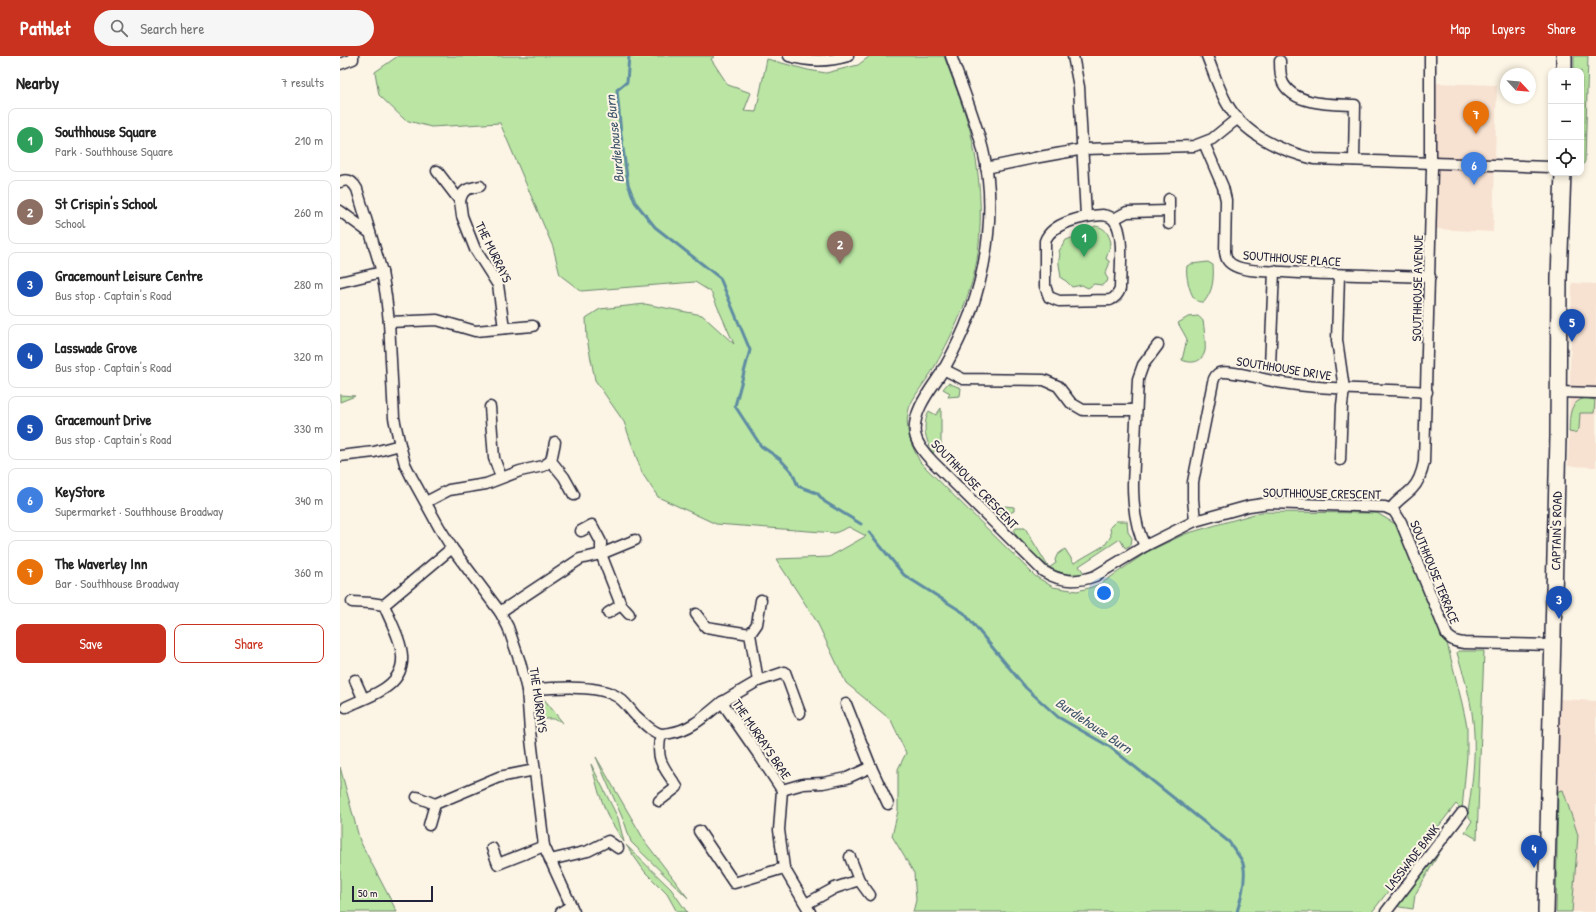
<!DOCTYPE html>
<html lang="en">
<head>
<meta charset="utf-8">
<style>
	:root { --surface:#fff; --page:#f6f6f6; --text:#222; --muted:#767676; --line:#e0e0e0; --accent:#c8321e }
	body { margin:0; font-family:"Patrick Hand",sans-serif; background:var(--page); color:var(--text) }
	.controls { position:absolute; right:12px; top:12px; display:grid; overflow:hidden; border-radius:8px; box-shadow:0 2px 6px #0003 }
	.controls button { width:36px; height:36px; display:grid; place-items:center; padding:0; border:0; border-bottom:1px solid var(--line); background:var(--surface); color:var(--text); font:20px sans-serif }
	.compass { position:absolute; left:1160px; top:12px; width:36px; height:36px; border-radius:50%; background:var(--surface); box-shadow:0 2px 6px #0003; rotate:116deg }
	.scale { position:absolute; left:12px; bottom:10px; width:81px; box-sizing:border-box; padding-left:4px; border:2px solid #22223b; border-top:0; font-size:11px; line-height:14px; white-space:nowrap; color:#22223b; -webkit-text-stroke:3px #fcf5e5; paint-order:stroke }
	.you { position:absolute; left:764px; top:537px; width:14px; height:14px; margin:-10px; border:3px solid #fff; border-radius:50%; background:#1a73e8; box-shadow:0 0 0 6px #1a73e833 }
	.badge { display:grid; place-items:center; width:26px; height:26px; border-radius:50%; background:var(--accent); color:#fff; font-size:13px; font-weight:700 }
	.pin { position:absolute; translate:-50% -33px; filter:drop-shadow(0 1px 2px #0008) }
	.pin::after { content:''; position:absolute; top:21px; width:14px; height:12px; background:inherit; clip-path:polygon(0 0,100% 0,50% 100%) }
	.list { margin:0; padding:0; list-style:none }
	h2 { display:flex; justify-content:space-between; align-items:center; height:52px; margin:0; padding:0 16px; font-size:17px }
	h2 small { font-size:13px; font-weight:400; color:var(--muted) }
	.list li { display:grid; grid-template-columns:26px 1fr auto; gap:12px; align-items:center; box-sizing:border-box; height:64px; margin:0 8px 8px; padding:0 8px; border:1px solid var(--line); border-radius:8px }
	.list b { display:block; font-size:15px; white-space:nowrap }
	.list p { margin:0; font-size:13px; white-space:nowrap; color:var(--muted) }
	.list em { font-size:13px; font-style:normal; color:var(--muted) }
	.actions { display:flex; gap:8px; padding:12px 16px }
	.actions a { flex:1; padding:9px 0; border:1px solid var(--accent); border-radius:8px; text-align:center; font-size:14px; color:var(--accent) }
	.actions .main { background:var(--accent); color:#fff }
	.icon { flex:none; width:22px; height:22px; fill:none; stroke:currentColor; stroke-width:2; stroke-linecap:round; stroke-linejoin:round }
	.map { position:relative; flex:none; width:1256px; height:856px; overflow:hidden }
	header { display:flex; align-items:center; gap:24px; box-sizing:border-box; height:56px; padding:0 20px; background:var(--accent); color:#fff }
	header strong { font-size:19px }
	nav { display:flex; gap:22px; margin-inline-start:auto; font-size:14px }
	.search { width:280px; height:36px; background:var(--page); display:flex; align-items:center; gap:10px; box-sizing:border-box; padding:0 14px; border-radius:22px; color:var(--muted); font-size:15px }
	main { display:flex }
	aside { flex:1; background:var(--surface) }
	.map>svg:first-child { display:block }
	.built { fill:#f7e1d1 }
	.green { fill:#bae5a3; stroke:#6e846f }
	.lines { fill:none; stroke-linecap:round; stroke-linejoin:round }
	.stream { stroke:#5e8ca2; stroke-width:3 }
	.street-casing { stroke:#22223b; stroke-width:13 }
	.secondary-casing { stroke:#22223b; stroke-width:18 }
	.street { stroke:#fcf5e5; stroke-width:10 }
	.secondary { stroke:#fcf5e5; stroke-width:15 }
	.labels { text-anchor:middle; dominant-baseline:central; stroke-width:4; stroke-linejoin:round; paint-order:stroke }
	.street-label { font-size:13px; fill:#22223b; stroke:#fcf5e5 }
	.water-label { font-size:14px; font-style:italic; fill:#40576e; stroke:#fcf5e5 }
</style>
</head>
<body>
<header>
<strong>Pathlet</strong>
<div class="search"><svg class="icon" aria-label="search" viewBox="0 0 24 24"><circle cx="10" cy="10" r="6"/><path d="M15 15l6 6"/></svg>Search here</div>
<nav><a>Map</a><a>Layers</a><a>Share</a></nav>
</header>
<main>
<aside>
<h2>Nearby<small>7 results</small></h2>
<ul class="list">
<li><span class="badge" style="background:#2e9e5b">1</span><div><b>Southhouse Square</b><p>Park · Southhouse Square</p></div><em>210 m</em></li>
<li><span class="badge" style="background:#8d6e63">2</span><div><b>St Crispin's School</b><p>School</p></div><em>260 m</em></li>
<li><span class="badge" style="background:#1a4fb4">3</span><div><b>Gracemount Leisure Centre</b><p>Bus stop · Captain's Road</p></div><em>280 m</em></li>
<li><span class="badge" style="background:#1a4fb4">4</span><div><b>Lasswade Grove</b><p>Bus stop · Captain's Road</p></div><em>320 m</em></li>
<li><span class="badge" style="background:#1a4fb4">5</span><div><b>Gracemount Drive</b><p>Bus stop · Captain's Road</p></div><em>330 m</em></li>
<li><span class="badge" style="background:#3f7fe0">6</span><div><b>KeyStore</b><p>Supermarket · Southhouse Broadway</p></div><em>340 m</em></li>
<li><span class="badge" style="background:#e8710a">7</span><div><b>The Waverley Inn</b><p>Bar · Southhouse Broadway</p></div><em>360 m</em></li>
</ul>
<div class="actions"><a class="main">Save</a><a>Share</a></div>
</aside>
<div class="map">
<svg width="1256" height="856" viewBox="0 0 1256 856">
	<rect width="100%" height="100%" fill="#fcf5e5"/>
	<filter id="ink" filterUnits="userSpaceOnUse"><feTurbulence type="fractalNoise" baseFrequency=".025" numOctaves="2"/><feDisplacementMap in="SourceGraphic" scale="8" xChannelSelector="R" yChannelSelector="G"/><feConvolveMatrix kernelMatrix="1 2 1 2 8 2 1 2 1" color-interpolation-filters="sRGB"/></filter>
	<g filter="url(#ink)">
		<!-- built -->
		<g class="built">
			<polygon points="1094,27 1157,29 1153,176 1095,173 1097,115 1093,102"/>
			<polygon points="1232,227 1256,228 1256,411 1228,410"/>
			<polygon points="1219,643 1256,645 1256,856 1215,856"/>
		</g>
		<!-- green -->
		<g class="green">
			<path d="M58 0H375L371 3 388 29 411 37 404 55 416 56 427 3 468 14 486 17 518 9 530 0H604C613 24 623 49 630 74 640 115 643 156 638 197 633 236 614 276 595 310 588 324 570 342 568 357 565 376 572 390 580 406L695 520 713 531 737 535 749 532 762 527 807 496 845 478 921 456 1037 457 1057 469 1107 587 1122 647 1127 670V700L1122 754 1116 748 1032 856H573L576 844 574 817 552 780 558 755V713L566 697 551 664 506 627 477 566 436 503 489 501 526 480 509 471 495 477 376 468 318 441 302 417 284 366 255 324 247 283 246 262 260 253 305 248 362 259 394 288 371 236 355 226 241 235 220 219 213 191 160 67 91 71 65 64 39 39 35 16Z"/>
			<polygon points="1234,0 1248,0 1245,105 1241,113 1241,15 1234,15"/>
			<path d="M755 170C765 171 769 178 771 187L766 203 769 205V209L765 218 768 223 767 226 762 229 754 228 748 232 742 229 732 231 726 225 721 222C720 217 720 213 719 208 718 203 721 200 719 195L726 184 745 177Z"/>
			<path d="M868 206 873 209C874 223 873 235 864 246 862 246 859 246 857 245 850 241 845 218 847 210L851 208Z"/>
			<path d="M858 260C860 262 862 263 863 265 864 268 866 292 865 295 862 307 851 308 842 304L847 283 838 267 848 261Z"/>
			<polygon points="608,327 621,332 620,340 608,341 610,337 603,333"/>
			<polygon points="0,339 15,340 0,346"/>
			<path d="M1246 342 1255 344 1254 357H1240L1239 373 1235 377 1229 376C1230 361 1228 346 1246 342Z"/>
			<path d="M601 352V389L593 397C585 383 582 370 589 355L596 359Z"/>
			<polygon points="665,450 674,451 674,455 659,462 656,459"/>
			<path d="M776 465H787L788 476 792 482 791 489 785 492 780 483 739 510 744 517C711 524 696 499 675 478L674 475 676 472H685L709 512 716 507 715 504 717 499 725 493 734 507 765 489 771 480 770 471Z"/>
			<path d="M1118 595H1144L1137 783 1125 776 1132 765 1129 761 1128 756C1133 724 1137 690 1132 657 1129 636 1123 617 1117 597Z"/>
			<path d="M204 643 223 667C216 661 206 663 198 664V649Z"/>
			<polygon points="256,701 306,787 348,842 291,786 285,768"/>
			<polygon points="251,708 278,762 284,786 268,761 259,737"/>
			<polygon points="0,711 20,785 57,856 0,856"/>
			<polygon points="1223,734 1238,779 1232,856 1216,856 1218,735"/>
			<polygon points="1106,785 1075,839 1073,853 1060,851 1058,850"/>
			<polygon points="286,789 331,833 347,856 337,856 327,838 305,816"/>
		</g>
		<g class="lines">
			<!-- stream -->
			<g class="stream">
				<polyline points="289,0 287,26 277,34 281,78 288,128 295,146 315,171 380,222 410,294 395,350 421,390 440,403 452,416 458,430 477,437 485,446 521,468"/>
				<path d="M529 476 564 519 624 557 686 632 718 661 770 691 889 786C893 792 899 799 902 805 908 818 901 843 897 856"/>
			</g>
			<defs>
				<g id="street">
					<path d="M449 0C469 6 488 6 508 0"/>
					<path d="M611 0C622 31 635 62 643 94 656 148 648 207 630 258 623 277 614 295 604 313 592 332 572 354 575 378 577 389 585 398 593 406L703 515C720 526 736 527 755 520L805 490 855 465 909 450 929 447 1045 451 1054 455 1061 466 1107 579C1112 585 1117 586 1124 587L1213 589"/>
					<polyline points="733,0 739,31 746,160"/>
					<path d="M867 0C873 15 878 31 886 46 904 79 939 94 974 103L1211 111"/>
					<path d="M940 5C940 12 940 21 943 27 955 50 993 48 1015 49L1014 104"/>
					<polyline points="0,8 13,3 13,0"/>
					<path d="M864 87 883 131 886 144 885 196C886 203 888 207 895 210 907 216 929 215 943 216 992 219 1041 219 1090 221"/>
					<polyline points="646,112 694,102 744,93 854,90 872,83 898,62"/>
					<polyline points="97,115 120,145 122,160 135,193 158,229 164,272"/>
					<path d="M0 126C8 122 13 126 17 133L42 216 46 240 49 266 54 362 60 389 65 408 72 422 99 471 112 492 160 556 168 571 180 606 187 634 190 675 204 790 234 856"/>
					<polyline points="829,143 829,168"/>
					<path d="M120 145C123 132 128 133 140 130"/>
					<polyline points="0,155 30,177"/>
					<path d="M763 159C767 160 771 160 774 164 785 176 780 216 780 233 778 239 775 242 770 244L719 245 709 241 705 230V185C712 166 745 160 763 159Z"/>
					<polyline points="774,163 787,156 829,155"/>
					<polyline points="999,219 997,284 1004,333 1002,349 1000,404"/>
					<polyline points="0,226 42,216"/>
					<polyline points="49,266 97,264 135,275 193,270"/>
					<polyline points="930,310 934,215"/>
					<polyline points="603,313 623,323 704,324 718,330 731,347 743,354 796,354"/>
					<polyline points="1218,336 1256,337"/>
					<polyline points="150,351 154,402 161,421"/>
					<polyline points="0,400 34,396 60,389"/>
					<polyline points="211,405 215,386"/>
					<polyline points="86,446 109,434 146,428 180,415 203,410 211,405 224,421 234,439"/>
					<path d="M1051 453C1056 445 1065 440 1072 433 1079 426 1082 416 1084 406L1092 112 1090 101V0"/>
					<path d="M855 465 853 443V426L873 326C874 322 875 319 879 317 888 313 925 324 937 326 987 335 1037 332 1087 336"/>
					<polyline points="241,475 252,469 261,486 261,498 281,549 289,558"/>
					<path d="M805 490C795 471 793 450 793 428L798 323 803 309 818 289"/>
					<polyline points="44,549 112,492"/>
					<polyline points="160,556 240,503 261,498 295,484"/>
					<polyline points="268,557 281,549"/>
					<polyline points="356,558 366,571 410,578 418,625"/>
					<polyline points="410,578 417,568 421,544"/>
					<polyline points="15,624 23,642"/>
					<path d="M187 634C210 632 254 628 274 639 284 643 289 653 296 660 303 666 311 676 321 678 323 678 327 677 330 677 351 674 366 659 382 646L421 702 442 734 439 774 444 812 470 856"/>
					<polyline points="382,646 418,625 445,616 460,657"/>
					<path d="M6 651C18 645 31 641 42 634 79 612 56 579 44 549L31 547 12 546"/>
					<polyline points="531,711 548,748"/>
					<polyline points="442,734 463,728 483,727 507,722 531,711 506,648"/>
					<polyline points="77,741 95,748 159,721 195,714"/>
					<path d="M319 745 337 731C323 710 315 704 321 678"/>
					<polyline points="89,769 95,748"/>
					<polyline points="359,775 394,827 444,812"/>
					<polyline points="152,792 158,808 204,790"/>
					<polyline points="510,801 519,824 530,839"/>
					<polyline points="210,804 248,795 268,785 278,792"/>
					<polyline points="466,848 495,832 519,824"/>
					<polyline points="221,856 231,850"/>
					<polyline points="1046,856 1122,757"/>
				</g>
				<g id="secondary">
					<polyline points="1224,15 1224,0"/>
					<polyline points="1206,856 1218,381 1219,221 1223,117"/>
				</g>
			</defs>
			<!-- street casing -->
			<use href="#street" class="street-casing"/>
			<!-- secondary casing -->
			<use href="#secondary" class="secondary-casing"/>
			<!-- street -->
			<use href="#street" class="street"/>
			<!-- secondary -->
			<use href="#secondary" class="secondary"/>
		</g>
	</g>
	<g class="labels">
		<!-- street labels -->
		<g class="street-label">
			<text transform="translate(154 196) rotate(64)">THE MURRAYS</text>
			<text transform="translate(952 202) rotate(4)">SOUTHHOUSE PLACE</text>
			<text transform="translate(1077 232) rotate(-89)">SOUTHHOUSE AVENUE</text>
			<text transform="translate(944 312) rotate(9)">SOUTHHOUSE DRIVE</text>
			<text transform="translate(635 428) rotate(46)">SOUTHHOUSE CRESCENT</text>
			<text transform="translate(982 437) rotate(1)">SOUTHHOUSE CRESCENT</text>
			<text transform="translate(1216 475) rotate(-89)">CAPTAIN'S ROAD</text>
			<text transform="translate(1095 516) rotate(68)">SOUTHHOUSE TERRACE</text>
			<text transform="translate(199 644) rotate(82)">THE MURRAYS</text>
			<text transform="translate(422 683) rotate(56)">THE MURRAYS BRAE</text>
			<text transform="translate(1072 801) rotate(-52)">LASSWADE BANK</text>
		</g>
		<!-- water labels -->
		<g class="water-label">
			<text transform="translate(274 83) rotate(-96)">Burdiehouse Burn</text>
			<text transform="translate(754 669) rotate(34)">Burdiehouse Burn</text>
		</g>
	</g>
</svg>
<div class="controls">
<button>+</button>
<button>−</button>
<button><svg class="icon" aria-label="locate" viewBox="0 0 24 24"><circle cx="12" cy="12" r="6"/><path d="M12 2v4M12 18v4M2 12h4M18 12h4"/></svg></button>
</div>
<svg class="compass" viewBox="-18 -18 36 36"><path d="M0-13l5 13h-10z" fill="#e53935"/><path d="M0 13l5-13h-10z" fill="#767676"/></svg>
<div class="scale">50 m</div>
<div class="you"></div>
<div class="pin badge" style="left:744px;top:201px;background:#2e9e5b">1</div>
<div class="pin badge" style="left:500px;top:208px;background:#8d6e63">2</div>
<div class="pin badge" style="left:1219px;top:563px;background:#1a4fb4">3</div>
<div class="pin badge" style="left:1194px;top:812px;background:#1a4fb4">4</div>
<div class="pin badge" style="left:1232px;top:286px;background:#1a4fb4">5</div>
<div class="pin badge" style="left:1134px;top:129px;background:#3f7fe0">6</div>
<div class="pin badge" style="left:1136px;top:78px;background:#e8710a">7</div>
</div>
</main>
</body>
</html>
